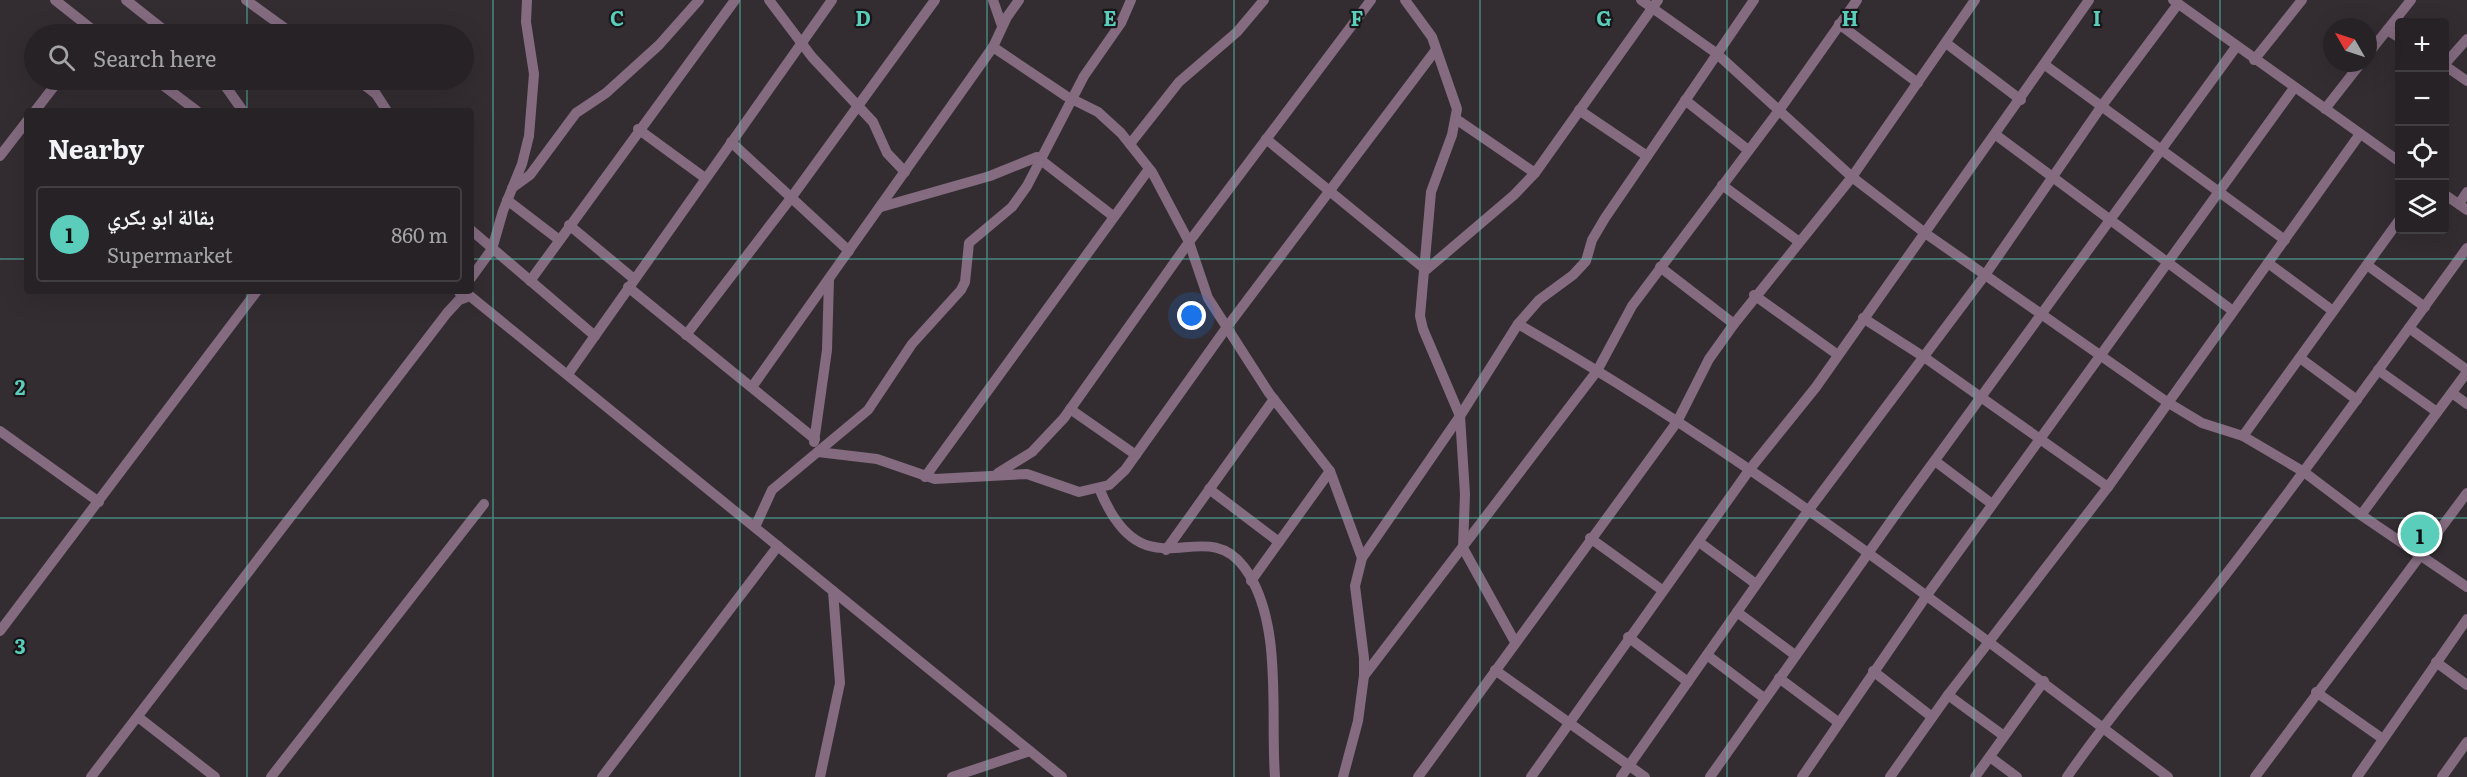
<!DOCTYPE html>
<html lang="en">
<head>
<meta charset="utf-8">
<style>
	:root { --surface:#262226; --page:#2e2a2e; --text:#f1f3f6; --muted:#a4a4a7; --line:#423f43; --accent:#5bcebb }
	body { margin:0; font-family:Literata,"Noto Naskh Arabic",serif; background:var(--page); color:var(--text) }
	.controls { position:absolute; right:18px; top:18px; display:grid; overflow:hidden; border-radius:6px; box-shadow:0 6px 24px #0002 }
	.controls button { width:54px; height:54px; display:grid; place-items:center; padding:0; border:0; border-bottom:2px solid var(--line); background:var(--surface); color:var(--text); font:30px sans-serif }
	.compass { position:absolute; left:2323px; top:18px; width:54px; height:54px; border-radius:50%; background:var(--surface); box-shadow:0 6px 24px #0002; rotate:309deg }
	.you { position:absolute; left:1192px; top:316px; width:21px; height:21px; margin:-15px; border:4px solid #fff; border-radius:50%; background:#1a73e8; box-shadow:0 0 0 9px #1a73e833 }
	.badge { display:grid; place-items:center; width:39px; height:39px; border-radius:50%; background:var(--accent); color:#111; font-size:20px; font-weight:700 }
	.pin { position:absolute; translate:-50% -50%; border:3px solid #fff; box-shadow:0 2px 6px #0006 }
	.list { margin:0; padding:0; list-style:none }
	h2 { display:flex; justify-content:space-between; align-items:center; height:78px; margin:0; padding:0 24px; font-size:26px }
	h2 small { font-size:20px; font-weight:400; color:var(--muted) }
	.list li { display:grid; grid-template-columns:39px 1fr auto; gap:18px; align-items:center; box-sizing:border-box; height:96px; margin:0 12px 12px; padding:0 12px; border:2px solid var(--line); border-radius:6px }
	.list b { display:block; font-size:22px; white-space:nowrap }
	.list p { margin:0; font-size:20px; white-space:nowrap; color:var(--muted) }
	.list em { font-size:20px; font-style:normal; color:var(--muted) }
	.icon { flex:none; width:33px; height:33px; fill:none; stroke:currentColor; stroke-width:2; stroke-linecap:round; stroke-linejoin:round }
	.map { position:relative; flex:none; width:2467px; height:777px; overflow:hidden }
	.search { position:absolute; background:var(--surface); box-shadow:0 6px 24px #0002; left:24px; top:24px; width:450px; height:66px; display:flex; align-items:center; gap:15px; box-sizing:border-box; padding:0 21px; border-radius:33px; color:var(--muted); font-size:22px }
	.panel { position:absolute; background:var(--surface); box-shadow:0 6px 24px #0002; left:24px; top:108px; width:450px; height:186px; border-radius:6px }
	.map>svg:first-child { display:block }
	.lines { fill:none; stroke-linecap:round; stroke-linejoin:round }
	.minor { stroke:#846b80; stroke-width:10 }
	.grid { fill:none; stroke:#5bcebb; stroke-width:1.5; stroke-opacity:0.55 }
	.grid-label { font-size:20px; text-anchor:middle; font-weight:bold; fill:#5bcebb; stroke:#191619; stroke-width:4.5; stroke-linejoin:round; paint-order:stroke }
</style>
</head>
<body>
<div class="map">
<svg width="2467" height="777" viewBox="0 0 2467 777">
	<rect width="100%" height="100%" fill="#332d32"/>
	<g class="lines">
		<!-- minor -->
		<g class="minor">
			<polyline points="55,0 98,34"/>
			<polyline points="126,0 169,34"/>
			<polyline points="246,0 293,34"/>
			<polyline points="769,0 812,57 873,122 887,153 905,172"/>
			<polyline points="993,0 1002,26"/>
			<polyline points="1405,0 1432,37 1457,109 1452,135 1431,192 1420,316 1423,329 1460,416 1465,494 1463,548 1515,642"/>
			<polyline points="1641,0 1716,53 1852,177 1925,233 2167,402 2202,423 2243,436 2304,472 2361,515 2467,587"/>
			<polyline points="2173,0 2400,162"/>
			<polyline points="1839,24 1918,83"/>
			<polyline points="2387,30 2400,38"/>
			<polyline points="1946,43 2021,100"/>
			<polyline points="993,47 1066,96 1098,112 1121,133 1152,172 1189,242 1208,298 1269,393 1330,471 1362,558"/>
			<polyline points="2368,54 2411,0"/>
			<polyline points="2254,60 2302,0"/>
			<polyline points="2045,65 2285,240"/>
			<polyline points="2444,65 2467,39"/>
			<polyline points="2444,65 2467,81"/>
			<polyline points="156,80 197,111"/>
			<polyline points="221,80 243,111"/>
			<polyline points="358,80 376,94 387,111"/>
			<polyline points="1685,100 1748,150"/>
			<polyline points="2325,109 2361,63"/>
			<polyline points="1579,110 1647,156"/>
			<polyline points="35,111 59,80"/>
			<polyline points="1456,119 1535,173"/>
			<polyline points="638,129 705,178"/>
			<polyline points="1996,135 2233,311"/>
			<polyline points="1266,139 1426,270 1514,195 1535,173 1658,0"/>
			<polyline points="731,142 849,251"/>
			<polyline points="1130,144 1179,82 1237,32 1264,0"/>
			<polyline points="0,156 27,121"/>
			<polyline points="1722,185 1798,241"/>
			<polyline points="512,188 530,175 576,113 606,93 659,45 699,0"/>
			<polyline points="2444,194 2467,210"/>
			<polyline points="507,200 558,239"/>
			<polyline points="2459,204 2467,192"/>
			<polyline points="881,207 990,176 1037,157 1113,216"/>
			<polyline points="569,225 634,279"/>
			<polyline points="471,230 595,336"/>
			<polyline points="2268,263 2333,311"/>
			<polyline points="2367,265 2425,307"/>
			<polyline points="1660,267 1734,324"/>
			<polyline points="471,278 492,249 503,211 522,164 529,136 534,74 526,22 527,0"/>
			<polyline points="530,281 735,0"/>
			<polyline points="628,287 815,439"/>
			<polyline points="459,292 459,291"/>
			<polyline points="1754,295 1838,355"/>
			<polyline points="1863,318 1924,357 2108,487"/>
			<path d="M1518 324C1748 455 1957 618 2168 777"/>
			<polyline points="2409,328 2467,370"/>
			<polyline points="686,335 791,198 935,0"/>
			<polyline points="2300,358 2357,400"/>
			<polyline points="2378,370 2437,412"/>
			<polyline points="568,374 832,0"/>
			<polyline points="752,387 993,47 1007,17 1019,0"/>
			<polyline points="2452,393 2467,404"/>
			<polyline points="1070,409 1136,455"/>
			<polyline points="0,431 99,502"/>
			<polyline points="2243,436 2400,219"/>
			<polyline points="814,442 827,350 829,279"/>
			<polyline points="818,452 877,459 935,479 1027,474 1079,492 1109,485 1125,470 1227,327 1435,51"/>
			<polyline points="1935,461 1992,504"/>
			<polyline points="998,473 1032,452 1064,418 1189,242 1371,0"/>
			<polyline points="925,477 1149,169"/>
			<path d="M1099 488C1144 599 1202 511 1244 567 1284 621 1270 714 1275 777"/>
			<polyline points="1209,489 1279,542"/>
			<polyline points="2361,515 2467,372"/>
			<polyline points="755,527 772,490 868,410 912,344 961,290 965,282 969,243 1012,207 1027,186 1084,76 1121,23 1131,0"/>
			<polyline points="1590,538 1662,590"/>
			<polyline points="1699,542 1756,584"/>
			<polyline points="1166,550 1274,399"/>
			<polyline points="1251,581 1330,471"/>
			<polyline points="1737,612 1795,655"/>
			<polyline points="0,631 257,291"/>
			<polyline points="1628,637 1688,682"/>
			<polyline points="1707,655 1764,698"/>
			<polyline points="2436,662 2467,685"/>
			<polyline points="1495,670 1645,777"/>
			<polyline points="1873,671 1932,717"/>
			<polyline points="1364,676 1597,371 1632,306 1780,109 1857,0"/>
			<polyline points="1779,678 1838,722"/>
			<polyline points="2316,692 2383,739"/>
			<polyline points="1948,695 2004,736"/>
			<polyline points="138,717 215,777"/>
			<polyline points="1990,757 2017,777"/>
			<polyline points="91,777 447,313 459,300 470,296 1062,777"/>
			<polyline points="271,777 484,504"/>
			<polyline points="602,777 778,546"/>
			<polyline points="820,777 840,683 833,591"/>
			<polyline points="952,777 1030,751"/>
			<polyline points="1343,777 1358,721 1364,676 1364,658 1355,586 1362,558 1460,416 1518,324 1539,300 1573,275 1586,261 1592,240 1605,218 1754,0"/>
			<polyline points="1418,777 1677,422 1709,359 1734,324 1852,177 1975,0"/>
			<polyline points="1531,777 1750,469 1816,387 2089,0"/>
			<polyline points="1621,777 1808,511 1985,275 2101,107 2178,4"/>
			<polyline points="1710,777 1903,504 2236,47"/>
			<polyline points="1802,777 1927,595 2294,88"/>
			<polyline points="1890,777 1948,695 2108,487 2360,134"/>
			<polyline points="1975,777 2044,681"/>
			<path d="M2067 777C2116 706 2174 642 2227 573 2309 467 2388 357 2467 248"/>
			<polyline points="2255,777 2467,493"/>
			<polyline points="2357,777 2467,619"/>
			<polyline points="2442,777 2467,742"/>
		</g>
	</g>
	<!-- grid -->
	<path class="grid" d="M247 0V34M493 0V777M740 0V777M987 0V777M1234 0V777M1480 0V777M1727 0V777M1974 0V777M2220 0V777M247 80V111M0 259H27M471 259H2467M247 291V777M0 518H2467"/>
	<g class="grid-label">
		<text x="617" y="26">C</text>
		<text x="863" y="26">D</text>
		<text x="1110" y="26">E</text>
		<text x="1357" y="26">F</text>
		<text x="1604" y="26">G</text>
		<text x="1850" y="26">H</text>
		<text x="2097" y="26">I</text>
		<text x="20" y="395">2</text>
		<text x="20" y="654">3</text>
	</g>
</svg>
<div class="controls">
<button>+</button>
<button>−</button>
<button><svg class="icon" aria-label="locate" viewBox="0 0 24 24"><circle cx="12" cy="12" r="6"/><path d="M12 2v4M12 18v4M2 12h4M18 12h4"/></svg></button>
<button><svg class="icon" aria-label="layers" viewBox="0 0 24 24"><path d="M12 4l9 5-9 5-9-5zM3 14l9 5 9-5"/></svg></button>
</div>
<svg class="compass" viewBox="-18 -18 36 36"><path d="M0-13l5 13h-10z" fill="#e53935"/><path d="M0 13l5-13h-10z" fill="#a4a4a7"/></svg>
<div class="you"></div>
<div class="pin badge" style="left:2420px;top:534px">1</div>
<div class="search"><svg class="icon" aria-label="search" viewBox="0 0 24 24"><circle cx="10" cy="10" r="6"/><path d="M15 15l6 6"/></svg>Search here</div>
<section class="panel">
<h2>Nearby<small></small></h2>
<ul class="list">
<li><span class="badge">1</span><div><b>بقالة ابو بكري</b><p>Supermarket</p></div><em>860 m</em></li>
</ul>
</section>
</div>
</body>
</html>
